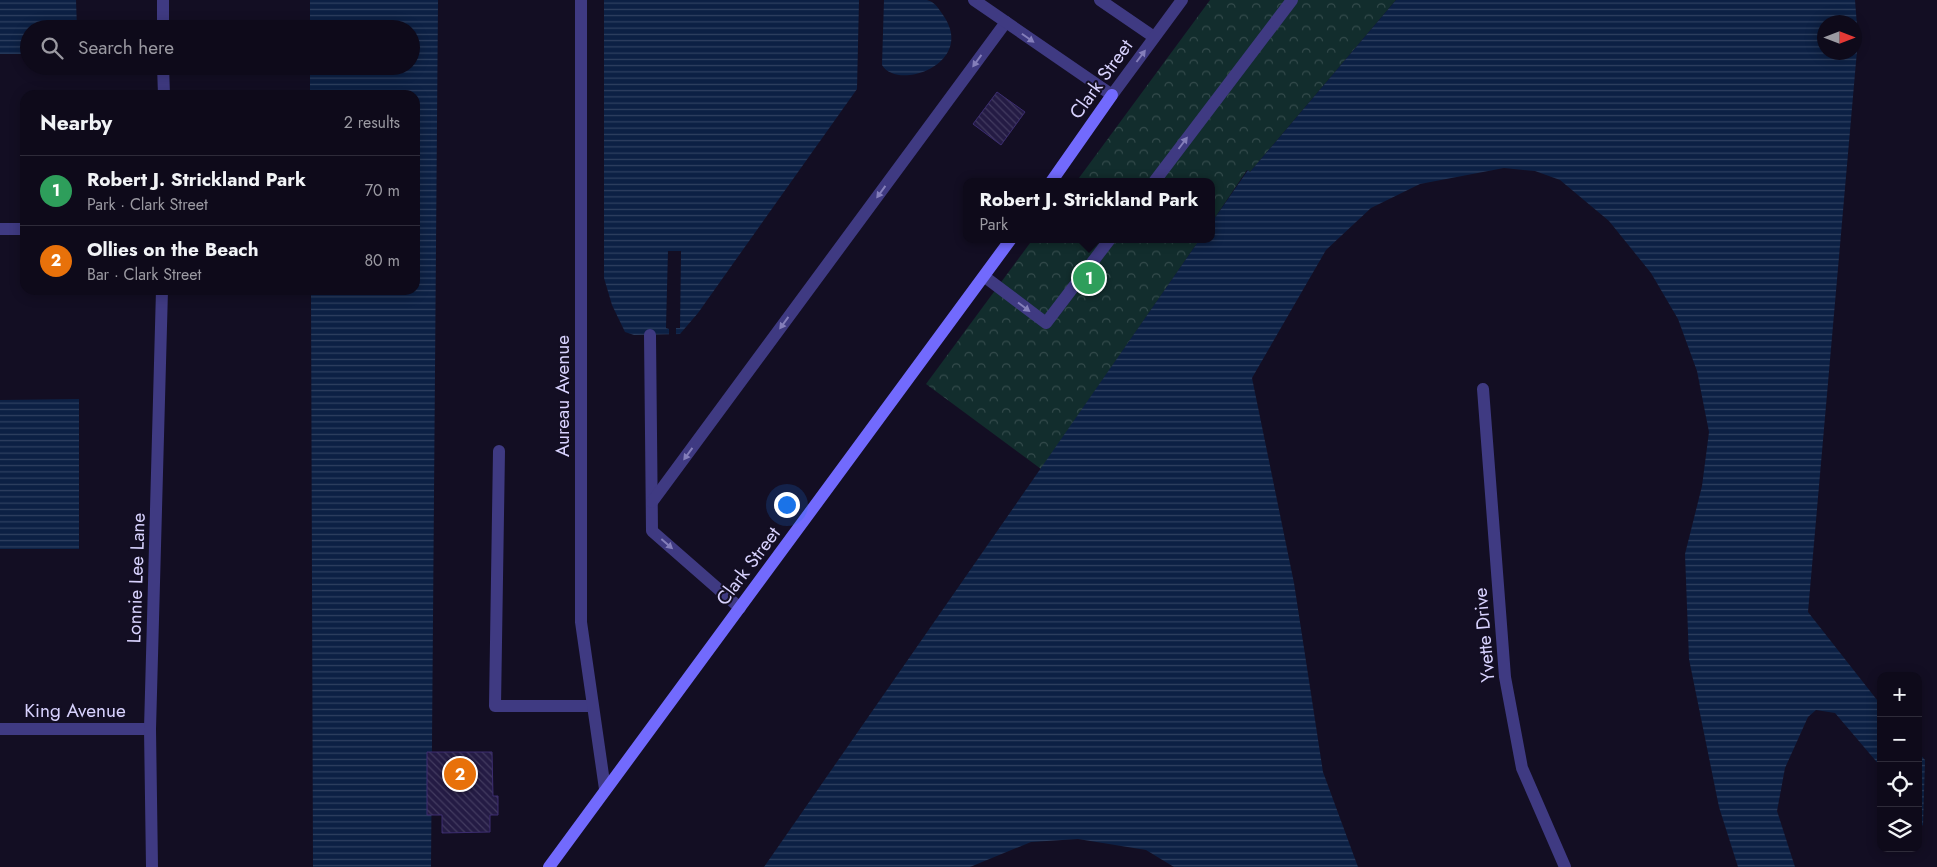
<!DOCTYPE html>
<html lang="en">
<head>
<meta charset="utf-8">
<style>
	:root { --surface:#0e0a1a; --page:#1c1827; --text:#f1f3f6; --muted:#9b9aa2; --line:#2e2b39; --accent:#d93025 }
	body { margin:0; font-family:Jost,sans-serif; background:var(--page); color:var(--text) }
	.controls { position:absolute; right:15px; bottom:15px; display:grid; overflow:hidden; border-radius:10px; box-shadow:0 2px 12px #0003 }
	.controls button { width:45px; height:45px; display:grid; place-items:center; padding:0; border:0; border-bottom:1px solid var(--line); background:var(--surface); color:var(--text); font:25px sans-serif }
	.compass { position:absolute; left:1817px; top:15px; width:45px; height:45px; border-radius:50%; background:var(--surface); box-shadow:0 2px 12px #0003; rotate:90deg }
	.you { position:absolute; left:786px; top:504px; width:18px; height:18px; margin:-12px; border:4px solid #fff; border-radius:50%; background:#1a73e8; box-shadow:0 0 0 8px #1a73e833 }
	.badge { display:grid; place-items:center; width:32px; height:32px; border-radius:50%; background:var(--accent); color:#fff; font-size:16px; font-weight:700 }
	.pin { position:absolute; translate:-50% -50%; border:2px solid #fff; box-shadow:0 1px 5px #0006 }
	.popup { position:absolute; left:963px; top:178px; width:252px; height:65px; box-sizing:border-box; display:grid; place-content:center; border-radius:10px; background:var(--surface); filter:drop-shadow(0 1px 4px #0005); font-size:16px; white-space:nowrap; color:var(--muted) }
	.popup b { font-size:19px; color:var(--text) }
	.popup::after { content:''; position:absolute; left:50%; top:100%; margin-left:-10px; border:10px solid transparent; border-top-color:var(--surface) }
	.list { margin:0; padding:0; list-style:none }
	h2 { display:flex; justify-content:space-between; align-items:center; height:65px; margin:0; padding:0 20px; font-size:21px }
	h2 small { font-size:16px; font-weight:400; color:var(--muted) }
	.list li { display:grid; grid-template-columns:32px 1fr auto; gap:15px; align-items:center; box-sizing:border-box; height:70px; padding:0 20px; border-top:1px solid var(--line) }
	.list b { display:block; font-size:19px; white-space:nowrap }
	.list p { margin:0; font-size:16px; white-space:nowrap; color:var(--muted) }
	.list em { font-size:16px; font-style:normal; color:var(--muted) }
	.icon { flex:none; width:28px; height:28px; fill:none; stroke:currentColor; stroke-width:2; stroke-linecap:round; stroke-linejoin:round }
	.map { position:relative; flex:none; width:1937px; height:867px; overflow:hidden }
	.search { position:absolute; background:var(--surface); box-shadow:0 2px 12px #0003; left:20px; top:20px; width:400px; height:55px; display:flex; align-items:center; gap:12px; box-sizing:border-box; padding:0 18px; border-radius:28px; color:var(--muted); font-size:19px }
	.panel { position:absolute; background:var(--surface); box-shadow:0 2px 12px #0003; left:20px; top:90px; width:400px; height:205px; border-radius:15px }
	.map>svg:first-child { display:block }
	.park { fill:url(#park-crowns) }
	.water { fill:url(#water-rules); fill-rule:evenodd }
	.pier { fill:#130e23 }
	.building { fill:url(#building-back-hatch); stroke:#3c2d70 }
	.lines { fill:none; stroke-linecap:round; stroke-linejoin:round }
	.lane { stroke:#3f3a82; stroke-width:12 }
	.street { stroke:#3f3a82; stroke-width:12 }
	.secondary { stroke:#726afd; stroke-width:12 }
	.oneway { fill:#847eba }
	.labels { text-anchor:middle; dominant-baseline:central; stroke-width:4; stroke-linejoin:round; paint-order:stroke }
	.street-label { font-size:19px; fill:#d8d2fe; stroke:#130e23 }
</style>
</head>
<body>
<div class="map">
<svg width="1937" height="867" viewBox="0 0 1937 867">
	<defs>
		<pattern id="park-crowns" width="20" height="18" patternUnits="userSpaceOnUse" patternTransform="scale(1.25)"><rect width="20" height="18" fill="#122d2d"/><path d="M2 6a3 3 0 1 1 6 0M12 15a3 3 0 1 1 6 0" fill="none" stroke="#344b4c"/></pattern>
		<pattern id="water-rules" width="6" height="5" patternUnits="userSpaceOnUse" patternTransform="scale(1.25)"><rect width="6" height="5" fill="#0c2044"/><path d="M0 2.5h6" fill="none" stroke="#2f4060"/></pattern>
		<pattern id="building-back-hatch" width="6" height="6" patternUnits="userSpaceOnUse" patternTransform="scale(1.25)"><rect width="6" height="6" fill="#241b44"/><path d="M-1 5l2 2M0 0l6 6M5-1l2 2" fill="none" stroke="#433b60"/></pattern>
	</defs>
	<rect width="100%" height="100%" fill="#130e23"/>
	<!-- park -->
	<g class="park">
		<polygon points="1210,0 1396,0 1250,172 1247,170 1212,222 1212,182 1076,182"/>
		<polygon points="1033,239 1200,239 1041,469 926,384"/>
	</g>
	<!-- water -->
	<g class="water">
		<polygon points="0,0 76,0 77,29 29,29 29,54 0,54"/>
		<polygon points="310,0 438,0 431,867 313,867 311,290 415,290 415,95 310,95 310,66 411,66 411,29 310,29"/>
		<polygon points="604,0 859,0 857,89 698,313 680,334 634,335 625,332 612,305 604,278"/>
		<path d="M884 0C897 0 914 0 927 0 935 2 939 9 943 15 977 63 898 92 882 65Z"/>
		<path d="M1396 0H1855L1858 39 1808 612 1881 705V767L1835 713 1816 710 1808 717 1785 768 1777 811 1795 867H1738L1719 807 1689 659 1685 554 1702 486 1709 432 1697 371 1678 319 1651 273 1609 221 1560 180 1535 171 1504 168 1420 184 1371 208 1326 250 1252 378 1294 583 1323 772 1358 867H1174L1146 850 1078 839 1031 842 970 867H764L1200 239H1212V222L1248 170 1250 172ZM1854 22V52H1824V22Z"/>
		<polygon points="79,399 79,549 0,549 0,400"/>
		<polygon points="1918,752 1925,760 1923,826 1918,819"/>
	</g>
	<!-- pier -->
	<polygon class="pier" points="668,251 681,251 680,328 676,328 676,337 669,337 669,329 666,328"/>
	<!-- building -->
	<g class="building">
		<polygon points="997,92 1025,112 1001,145 973,124"/>
		<polygon points="427,752 492,752 493,796 498,796 498,815 490,815 490,832 442,833 442,815 427,815"/>
	</g>
	<g class="lines">
		<!-- lane -->
		<g class="lane">
			<polyline points="1100,0 1154,37"/>
			<polyline points="1154,182 1292,0"/>
			<polyline points="985,277 1046,323 1110,239"/>
			<polyline points="650,335 652,531 740,608"/>
			<polyline points="499,451 495,706 592,706"/>
			<polyline points="652,502 1006,22"/>
		</g>
		<!-- street -->
		<g class="street">
			<polyline points="163,0 163,29"/>
			<polyline points="581,0 581,622 605,789"/>
			<polyline points="974,0 1112,95 1182,0"/>
			<polyline points="163,66 164,95"/>
			<polyline points="0,229 25,229"/>
			<polyline points="1483,389 1505,677 1522,768 1565,867"/>
			<polyline points="0,729 150,729"/>
			<polyline points="152,867 150,729 162,290"/>
		</g>
		<!-- secondary -->
		<g class="secondary">
			<polyline points="1051,182 1112,95"/>
			<polyline points="549,867 1011,239"/>
		</g>
	</g>
	<!-- one-way arrows -->
	<defs><path id="oneway-solid" d="M-6-.8H1V-3.2L6.5 0L1 3.2V.8H-6Z" transform="scale(1.25)"/></defs>
	<g class="oneway">
		<use href="#oneway-solid" transform="translate(1028 38) rotate(35)"/>
		<use href="#oneway-solid" transform="translate(1141 56) rotate(-53)"/>
		<use href="#oneway-solid" transform="translate(977 61) rotate(126)"/>
		<use href="#oneway-solid" transform="translate(1183 143) rotate(-53)"/>
		<use href="#oneway-solid" transform="translate(881 192) rotate(126)"/>
		<use href="#oneway-solid" transform="translate(1024 307) rotate(37)"/>
		<use href="#oneway-solid" transform="translate(784 323) rotate(126)"/>
		<use href="#oneway-solid" transform="translate(688 454) rotate(126)"/>
		<use href="#oneway-solid" transform="translate(667 544) rotate(41)"/>
	</g>
	<g class="labels">
		<!-- street labels -->
		<g class="street-label">
			<text transform="translate(1101 79) rotate(-54)">Clark Street</text>
			<text transform="translate(562 396) rotate(-90)">Aureau Avenue</text>
			<text transform="translate(748 566) rotate(-53)">Clark Street</text>
			<text transform="translate(136 578) rotate(-88)">Lonnie Lee Lane</text>
			<text transform="translate(1484 635) rotate(-95)">Yvette Drive</text>
			<text x="75" y="710">King Avenue</text>
		</g>
	</g>
</svg>
<div class="controls">
<button>+</button>
<button>−</button>
<button><svg class="icon" aria-label="locate" viewBox="0 0 24 24"><circle cx="12" cy="12" r="6"/><path d="M12 2v4M12 18v4M2 12h4M18 12h4"/></svg></button>
<button><svg class="icon" aria-label="layers" viewBox="0 0 24 24"><path d="M12 4l9 5-9 5-9-5zM3 14l9 5 9-5"/></svg></button>
</div>
<svg class="compass" viewBox="-18 -18 36 36"><path d="M0-13l5 13h-10z" fill="#e53935"/><path d="M0 13l5-13h-10z" fill="#9b9aa2"/></svg>
<div class="you"></div>
<div class="pin badge" style="left:1089px;top:278px;background:#2e9e5b">1</div>
<div class="popup"><b>Robert J. Strickland Park</b>Park</div>
<div class="pin badge" style="left:460px;top:774px;background:#e8710a">2</div>
<div class="search"><svg class="icon" aria-label="search" viewBox="0 0 24 24"><circle cx="10" cy="10" r="6"/><path d="M15 15l6 6"/></svg>Search here</div>
<section class="panel">
<h2>Nearby<small>2 results</small></h2>
<ul class="list">
<li><span class="badge" style="background:#2e9e5b">1</span><div><b>Robert J. Strickland Park</b><p>Park · Clark Street</p></div><em>70 m</em></li>
<li><span class="badge" style="background:#e8710a">2</span><div><b>Ollies on the Beach</b><p>Bar · Clark Street</p></div><em>80 m</em></li>
</ul>
</section>
</div>
</body>
</html>
